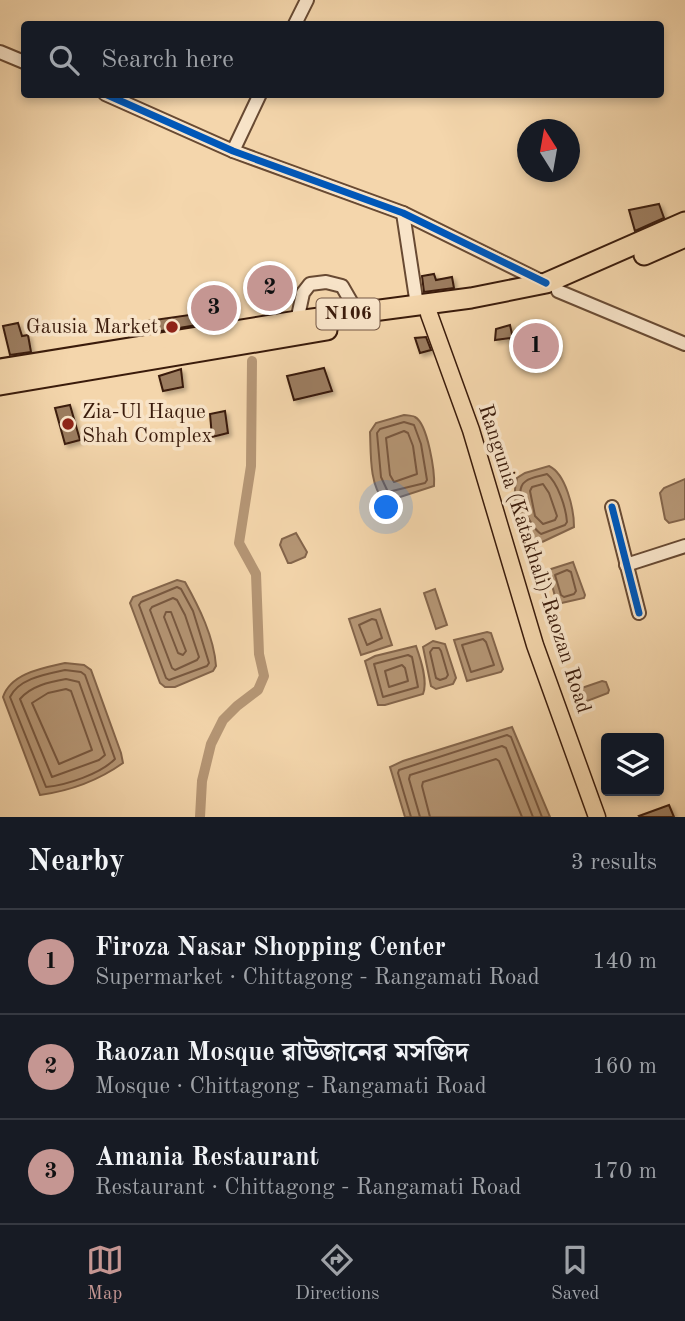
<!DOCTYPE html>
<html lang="en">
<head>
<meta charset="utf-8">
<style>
	:root { --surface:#171b24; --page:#20242c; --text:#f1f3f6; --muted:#9ea1a6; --line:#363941; --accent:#c59692 }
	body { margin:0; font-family:"Old Standard TT","Noto Serif Bengali",serif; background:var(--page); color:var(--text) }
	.controls { position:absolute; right:21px; bottom:21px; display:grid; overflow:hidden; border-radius:7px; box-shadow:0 4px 10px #0003 }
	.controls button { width:63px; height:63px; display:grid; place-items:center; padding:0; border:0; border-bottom:2px solid var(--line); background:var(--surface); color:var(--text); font:35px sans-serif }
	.compass { position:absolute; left:517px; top:119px; width:63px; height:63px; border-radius:50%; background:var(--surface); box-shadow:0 4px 10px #0003; rotate:349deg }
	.you { position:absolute; left:387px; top:508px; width:24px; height:24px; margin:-18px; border:5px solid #fff; border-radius:50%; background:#1a73e8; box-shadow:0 0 0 10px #1a73e833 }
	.badge { display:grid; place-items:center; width:46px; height:46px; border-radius:50%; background:var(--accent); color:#111; font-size:23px; font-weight:700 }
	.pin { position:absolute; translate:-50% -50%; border:4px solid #fff; box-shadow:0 2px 7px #0006 }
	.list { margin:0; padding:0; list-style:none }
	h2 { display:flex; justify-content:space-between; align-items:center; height:91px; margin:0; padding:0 28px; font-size:30px }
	h2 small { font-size:23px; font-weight:400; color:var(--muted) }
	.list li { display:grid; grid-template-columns:46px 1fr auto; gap:21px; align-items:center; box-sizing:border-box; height:105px; padding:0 28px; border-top:2px solid var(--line) }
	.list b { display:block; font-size:26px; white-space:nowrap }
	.list p { margin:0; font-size:23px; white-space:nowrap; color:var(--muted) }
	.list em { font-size:23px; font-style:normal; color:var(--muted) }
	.icon { flex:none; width:38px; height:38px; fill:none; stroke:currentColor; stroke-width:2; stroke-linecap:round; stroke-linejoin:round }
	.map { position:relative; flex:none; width:685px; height:817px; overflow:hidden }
	.search { position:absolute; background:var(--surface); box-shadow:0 4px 10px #0003; left:21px; right:21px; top:21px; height:77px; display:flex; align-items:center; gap:18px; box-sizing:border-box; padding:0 24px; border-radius:7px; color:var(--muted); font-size:26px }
	.sheet { height:406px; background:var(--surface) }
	nav { display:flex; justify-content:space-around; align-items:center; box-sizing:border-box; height:98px; border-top:2px solid var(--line); background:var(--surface); font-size:19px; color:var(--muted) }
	nav a { display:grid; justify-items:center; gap:4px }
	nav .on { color:var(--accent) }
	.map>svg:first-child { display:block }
	.water { fill:#b59675; stroke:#84654b; stroke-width:2 }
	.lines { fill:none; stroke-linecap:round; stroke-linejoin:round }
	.shore { stroke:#785840; stroke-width:2 }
	.canal { stroke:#b59675; stroke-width:10 }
	.building { fill:#9b7c5f; stroke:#3a1b0b; stroke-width:2; filter:url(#shadow) }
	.minor-casing { stroke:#684a33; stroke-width:16 }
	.major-casing { stroke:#3a1b0b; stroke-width:19 }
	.highway-casing { stroke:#3a1b0b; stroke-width:23 }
	.minor { stroke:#f8e4c9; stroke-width:12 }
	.major { stroke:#f4d6ac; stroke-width:16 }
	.highway { stroke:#f4d6ac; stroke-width:19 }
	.cycleway-casing { stroke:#f8e4c9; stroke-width:11 }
	.cycleway { stroke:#0057b8; stroke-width:7 }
	.poi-dot { fill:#8f2418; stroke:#f8e4c9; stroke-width:2.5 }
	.labels { text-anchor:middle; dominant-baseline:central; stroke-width:7; stroke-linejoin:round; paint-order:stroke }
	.shield { fill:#f8e4c9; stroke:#735744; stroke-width:2 }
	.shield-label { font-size:19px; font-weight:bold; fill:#3a1b0b }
	.poi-label { font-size:21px; fill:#3a1b0b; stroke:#f8e4c9; text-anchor:end }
	.street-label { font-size:21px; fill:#3a1b0b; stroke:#f8e4c9 }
</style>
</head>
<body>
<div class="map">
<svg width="685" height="817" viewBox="0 0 685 817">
	<defs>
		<filter id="shadow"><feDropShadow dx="3" dy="3" stdDeviation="2" flood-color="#0004"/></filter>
	</defs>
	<rect width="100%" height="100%" fill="#f4d6ac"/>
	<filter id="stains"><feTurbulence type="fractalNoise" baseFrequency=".00286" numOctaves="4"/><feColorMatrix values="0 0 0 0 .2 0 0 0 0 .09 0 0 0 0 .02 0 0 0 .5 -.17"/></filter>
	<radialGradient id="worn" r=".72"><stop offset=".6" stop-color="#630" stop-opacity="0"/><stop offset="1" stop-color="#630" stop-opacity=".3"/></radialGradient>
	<!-- water -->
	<g class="water">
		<path d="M404 415C406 415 414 416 415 417 428 424 435 473 434 486L394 499 384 500C369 486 371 451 370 432L376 423Z"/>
		<path d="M549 466C566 474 574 509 574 527L540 543C520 527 510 503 517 478L525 473Z"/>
		<polygon points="685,479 685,519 669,523 665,519 660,493 664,488"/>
		<polygon points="296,533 307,552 305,557 291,563 288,563 280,545 282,539"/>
		<polygon points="573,562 585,595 584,598 557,604 548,570"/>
		<path d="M177 580 185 582C199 607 214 637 216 666L213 671 175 687H165L160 683 130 603 133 597Z"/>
		<polygon points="435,589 447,625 436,629 424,593"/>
		<polygon points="380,609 392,645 361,655 349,619"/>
		<polygon points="487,632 491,633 503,669 501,672 467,681 454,640"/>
		<polygon points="433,641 445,644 456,678 453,684 436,689 431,686 423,647"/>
		<path d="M416 646C421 660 428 681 423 694L385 705H378L365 661 375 656Z"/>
		<path d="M65 663 84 665 91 670 121 753 123 763C99 780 69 791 40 795L3 697C11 673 43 668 65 663Z"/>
		<polygon points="602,681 606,682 609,690 608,693 582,703 579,702 576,690"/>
		<polygon points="512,727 550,817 405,817 390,767 403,761"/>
	</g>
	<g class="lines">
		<!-- shore -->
		<g class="shore">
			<polygon points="404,422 414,425 421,444 427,480 425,483 388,492 381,477 377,433 380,429"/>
			<polygon points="404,431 408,433 413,446 417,474 394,482 390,475 386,438"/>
			<path d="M547 474C558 483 566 508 567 522L565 525 541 534C530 527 511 491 526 481 531 477 541 476 547 474Z"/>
			<polygon points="543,484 549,493 557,516 555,520 543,524 535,516 530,491 532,487"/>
			<polygon points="567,570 571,572 576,591 574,594 564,597 561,595 555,575"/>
			<polygon points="177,587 181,589 193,611 209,663 207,666 169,680 166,678 139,605 141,602"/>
			<polygon points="173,598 177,600 185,615 199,657 197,660 175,670 172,668 150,610 152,607"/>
			<polygon points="166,612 171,612 186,651 183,655 178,653 164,617"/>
			<polygon points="372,619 376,620 382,638 367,645 359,625"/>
			<polygon points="483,639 486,642 494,665 471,672 462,645"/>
			<polygon points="433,648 439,648 441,651 448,675 446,678 440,680 436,678 430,652"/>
			<polygon points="408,655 412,657 418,687 383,697 374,664"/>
			<polygon points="402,665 405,668 408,681 389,687 385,671"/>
			<path d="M65 670 81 672 85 675 115 759C100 774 67 785 46 787L10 697C19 678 47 674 65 670Z"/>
			<path d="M66 679 79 682 105 755 99 760 52 777 20 699C31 686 49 682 66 679Z"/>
			<polygon points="66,689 71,691 92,750 59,764 32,703 48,693"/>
			<polyline points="411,817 398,773 399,770 507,735 511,737 542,817"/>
			<polyline points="420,817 409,779 410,775 502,746 506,748 533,817"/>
			<polyline points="430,817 422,786 423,782 496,759 499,761 522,817"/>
		</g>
		<!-- canal -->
		<polyline class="canal" points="200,817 202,781 211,744 223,720 237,706 258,690 264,676 259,654 256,574 239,543 251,466 252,361"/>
	</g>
	<!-- building -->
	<g class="building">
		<polygon points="659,204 664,218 635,231 629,210"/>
		<polygon points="277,271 286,300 262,304 256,276"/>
		<polygon points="434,274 436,280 452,277 454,288 424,292 422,276"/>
		<polygon points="216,289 221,321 149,333 147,321 197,314 194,294"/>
		<polygon points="18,323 22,336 28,335 31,352 10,355 3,326"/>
		<polygon points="548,324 557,355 523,366 510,338 495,340 496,329 510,325 512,334"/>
		<polygon points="426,337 431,350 420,353 415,338"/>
		<polygon points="324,368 332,391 294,400 287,376"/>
		<polygon points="181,369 183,387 163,391 159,376"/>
		<polygon points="70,405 80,440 65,444 55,408"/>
		<polygon points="225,411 228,433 212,437 210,414"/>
		<polygon points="669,805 674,817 640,817 639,816"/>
	</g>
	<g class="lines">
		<defs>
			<g id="minor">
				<polyline points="295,24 307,0"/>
				<polyline points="0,52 24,62"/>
				<polyline points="105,94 233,151 403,213 545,283"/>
				<polyline points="233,151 260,94"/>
				<polyline points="403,213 417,305"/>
				<polyline points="558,291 685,344"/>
				<polyline points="297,321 303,293 310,284 326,282 342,286 357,312"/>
				<polyline points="612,507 639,613"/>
				<polyline points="626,565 685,546"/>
			</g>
			<polyline id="major" points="429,314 471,430 535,645 597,817"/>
			<g id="highway">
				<polyline points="644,255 685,237"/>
				<polyline points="0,369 297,321 471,298 546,283 685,222"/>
				<polyline points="0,385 327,330"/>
			</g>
		</defs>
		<!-- minor casing -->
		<use href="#minor" class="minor-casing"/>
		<!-- major casing -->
		<use href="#major" class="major-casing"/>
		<!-- highway casing -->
		<use href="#highway" class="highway-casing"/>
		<!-- minor -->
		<use href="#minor" class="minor"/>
		<!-- major -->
		<use href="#major" class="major"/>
		<!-- highway -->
		<use href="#highway" class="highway"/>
		<defs>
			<g id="cycleway">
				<polyline points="105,94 233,151 403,213 546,283"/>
				<polyline points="612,507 639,613"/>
			</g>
		</defs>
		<!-- cycleway casing -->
		<use href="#cycleway" class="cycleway-casing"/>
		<!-- cycleway -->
		<use href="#cycleway" class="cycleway"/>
	</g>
	<!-- markers -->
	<g class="poi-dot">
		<circle cx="172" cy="327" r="7"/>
		<circle cx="68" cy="424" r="7"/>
	</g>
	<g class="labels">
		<!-- shield labels -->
		<rect class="shield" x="316.5" y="298.5" width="63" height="31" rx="5"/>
		<g class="shield-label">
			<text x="348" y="314">N106</text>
		</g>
		<!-- poi labels -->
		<g class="poi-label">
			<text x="158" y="327">Gausia Market</text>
			<text x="82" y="412" text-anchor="start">Zia-Ul Haque<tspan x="82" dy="24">Shah Complex</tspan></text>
		</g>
		<!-- street labels -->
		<g class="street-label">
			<text transform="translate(534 559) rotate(72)">Rangunia (Katakhali)-Raozan Road</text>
		</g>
	</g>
	<rect width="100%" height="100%" filter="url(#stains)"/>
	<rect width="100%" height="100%" fill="url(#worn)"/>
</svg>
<div class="controls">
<button><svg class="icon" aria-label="layers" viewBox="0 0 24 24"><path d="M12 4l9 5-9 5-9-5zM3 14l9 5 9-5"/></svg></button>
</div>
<svg class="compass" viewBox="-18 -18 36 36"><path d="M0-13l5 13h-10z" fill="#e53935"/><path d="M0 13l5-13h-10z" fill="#9ea1a6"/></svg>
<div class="you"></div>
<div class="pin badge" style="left:536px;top:346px">1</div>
<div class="pin badge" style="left:270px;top:288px">2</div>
<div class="pin badge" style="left:214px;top:308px">3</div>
<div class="search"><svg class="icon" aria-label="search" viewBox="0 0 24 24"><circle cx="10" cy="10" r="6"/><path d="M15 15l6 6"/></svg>Search here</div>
</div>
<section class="sheet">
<h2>Nearby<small>3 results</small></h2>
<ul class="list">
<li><span class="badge">1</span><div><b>Firoza Nasar Shopping Center</b><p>Supermarket · Chittagong - Rangamati Road</p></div><em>140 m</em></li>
<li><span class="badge">2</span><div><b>Raozan Mosque রাউজানের মসজিদ</b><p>Mosque · Chittagong - Rangamati Road</p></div><em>160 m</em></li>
<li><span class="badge">3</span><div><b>Amania Restaurant</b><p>Restaurant · Chittagong - Rangamati Road</p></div><em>170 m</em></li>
</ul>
</section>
<nav>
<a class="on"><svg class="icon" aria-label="map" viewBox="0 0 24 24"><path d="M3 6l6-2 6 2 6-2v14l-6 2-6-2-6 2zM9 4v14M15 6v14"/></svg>Map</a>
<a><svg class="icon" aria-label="directions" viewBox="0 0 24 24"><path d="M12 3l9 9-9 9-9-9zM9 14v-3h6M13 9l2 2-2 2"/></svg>Directions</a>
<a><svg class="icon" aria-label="saved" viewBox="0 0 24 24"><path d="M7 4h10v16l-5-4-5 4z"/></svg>Saved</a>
</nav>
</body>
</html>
